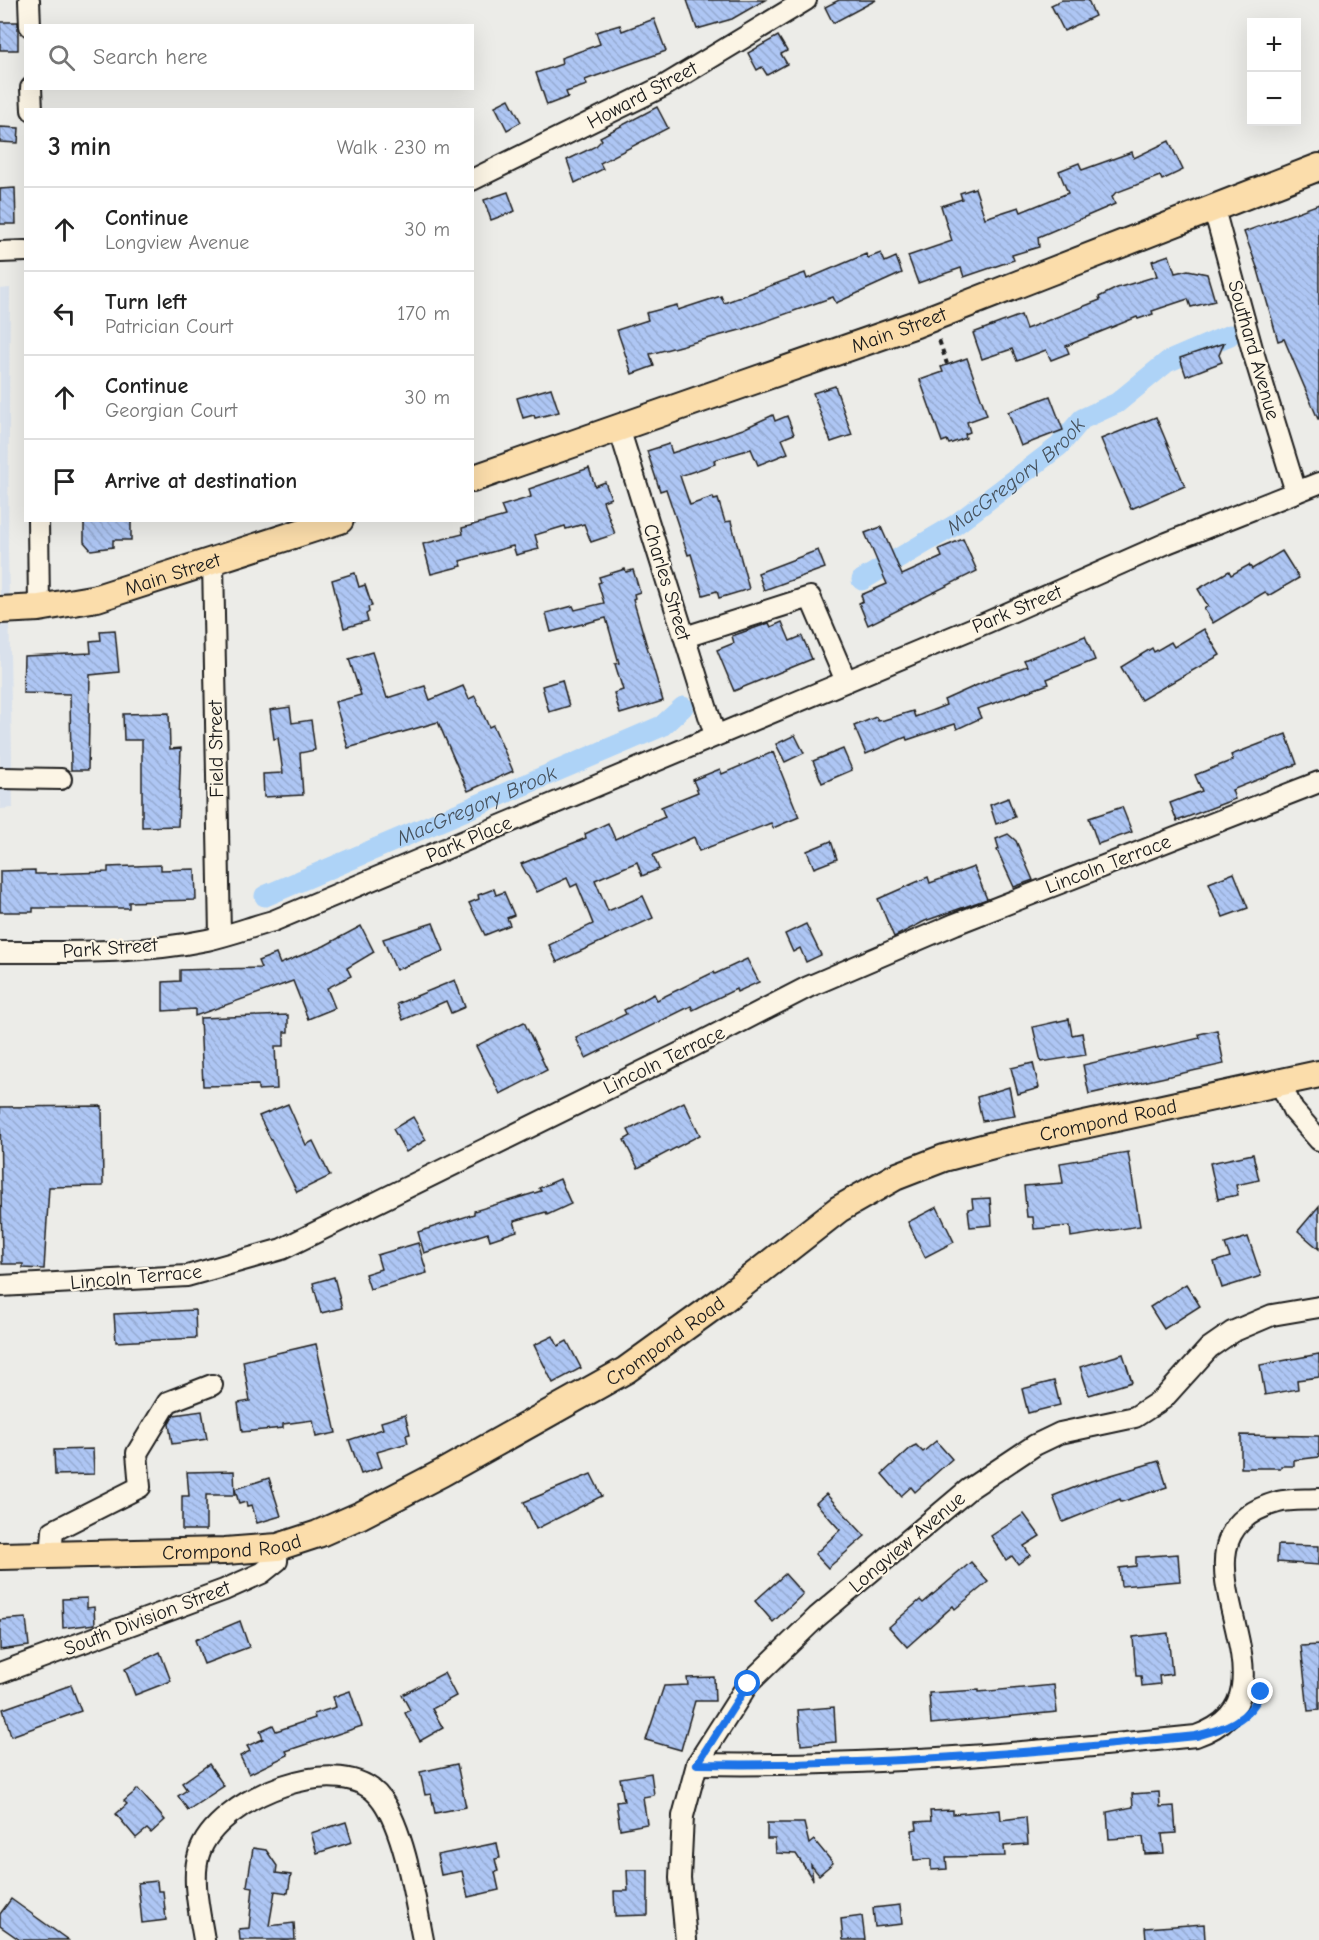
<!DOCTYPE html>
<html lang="en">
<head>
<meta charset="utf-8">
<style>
	:root { --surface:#fff; --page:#f2f2f2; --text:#222; --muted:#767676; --line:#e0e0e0 }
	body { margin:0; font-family:"Comic Neue",sans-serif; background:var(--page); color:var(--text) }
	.controls { position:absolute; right:18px; top:18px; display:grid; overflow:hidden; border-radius:0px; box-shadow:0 6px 24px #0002 }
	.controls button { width:54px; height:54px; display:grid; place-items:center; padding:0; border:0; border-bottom:2px solid var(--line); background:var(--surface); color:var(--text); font:30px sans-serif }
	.stop { position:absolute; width:18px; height:18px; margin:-14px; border:4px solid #1a73e8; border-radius:50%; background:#fff }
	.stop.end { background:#1a73e8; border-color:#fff; box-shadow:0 2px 6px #0008 }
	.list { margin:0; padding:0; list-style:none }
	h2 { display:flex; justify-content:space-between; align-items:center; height:78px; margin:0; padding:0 24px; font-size:26px }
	h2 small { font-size:20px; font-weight:400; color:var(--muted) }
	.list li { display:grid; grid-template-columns:39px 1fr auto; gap:18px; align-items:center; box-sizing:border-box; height:84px; padding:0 24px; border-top:2px solid var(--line) }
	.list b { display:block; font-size:22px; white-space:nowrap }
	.list p { margin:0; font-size:20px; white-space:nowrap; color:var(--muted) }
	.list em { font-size:20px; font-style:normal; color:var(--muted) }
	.icon { flex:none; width:33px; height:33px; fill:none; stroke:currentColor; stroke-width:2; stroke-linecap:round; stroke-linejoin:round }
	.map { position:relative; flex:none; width:1319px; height:1940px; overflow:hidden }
	.search { position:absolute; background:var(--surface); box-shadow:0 6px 24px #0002; left:24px; top:24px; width:450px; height:66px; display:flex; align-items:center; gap:15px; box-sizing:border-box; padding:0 21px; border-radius:0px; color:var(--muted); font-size:22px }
	.panel { position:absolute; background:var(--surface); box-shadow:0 6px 24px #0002; left:24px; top:108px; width:450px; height:414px; border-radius:0px }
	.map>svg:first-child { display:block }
	.built { fill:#d9e1ec }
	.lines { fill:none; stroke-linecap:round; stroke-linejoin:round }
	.canal { stroke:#aed3f7; stroke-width:21 }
	.building { fill:url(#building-back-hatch); stroke:#1c1c1c; stroke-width:1.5 }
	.minor-casing { stroke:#1c1c1c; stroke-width:24 }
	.major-casing { stroke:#1c1c1c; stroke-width:30 }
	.path { stroke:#1c1c1c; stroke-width:4; stroke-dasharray:6 4.5; stroke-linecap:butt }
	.minor { stroke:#fcf5e5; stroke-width:20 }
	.major { stroke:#fbddab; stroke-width:26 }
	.route { stroke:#1a73e8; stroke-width:8 }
	.labels { text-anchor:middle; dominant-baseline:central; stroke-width:4.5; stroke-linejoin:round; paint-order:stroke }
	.street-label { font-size:20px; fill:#1c1c1c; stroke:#fcf5e5 }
	.water-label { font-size:21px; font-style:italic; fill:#48535e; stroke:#fcf5e5 }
</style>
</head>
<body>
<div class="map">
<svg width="1319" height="1940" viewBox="0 0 1319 1940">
	<defs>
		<pattern id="building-back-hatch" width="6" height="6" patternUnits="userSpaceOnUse" patternTransform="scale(1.5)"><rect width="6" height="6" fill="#aec6f4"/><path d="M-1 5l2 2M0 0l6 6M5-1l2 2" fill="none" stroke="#95aad1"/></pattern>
	</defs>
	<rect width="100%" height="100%" fill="#ecece8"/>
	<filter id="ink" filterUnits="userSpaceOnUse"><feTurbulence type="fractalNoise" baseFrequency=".0167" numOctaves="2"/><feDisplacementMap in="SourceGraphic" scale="12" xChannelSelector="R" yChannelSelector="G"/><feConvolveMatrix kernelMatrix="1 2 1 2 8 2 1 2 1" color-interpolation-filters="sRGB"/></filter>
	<g filter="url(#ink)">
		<!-- built -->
		<polygon class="built" points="10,288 8,550 13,808 0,809 0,289"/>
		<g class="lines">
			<!-- canal -->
			<g class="canal">
				<path id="s1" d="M862 580 955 525 1059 446 1082 419 1117 403 1167 362 1230 335"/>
				<path id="s2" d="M265 896 662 726 683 707"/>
			</g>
		</g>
		<!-- building -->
		<g class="building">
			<polygon points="687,0 765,0 732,19 697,29"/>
			<polygon points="839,0 876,0 833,23 825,7"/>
			<polygon points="1062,0 1088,0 1095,16 1064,31 1051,5"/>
			<polygon points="654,19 666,51 585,80 587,85 566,92 568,97 547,105 536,73 562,64 561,58 600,44 596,32 620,25 622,31"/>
			<rect x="0" y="22" width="18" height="28"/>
			<polygon points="778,36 787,51 781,54 787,64 767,75 762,67 757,70 748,53"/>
			<polygon points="509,99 521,122 507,130 495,106"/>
			<polygon points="657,107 668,128 600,163 603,169 575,183 567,160 596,146 602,140 600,137"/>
			<polygon points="0,127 19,128 18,143 0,142"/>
			<polygon points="1169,141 1183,170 1162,180 1160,176 1115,193 1112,197 1115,204 1038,237 1039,247 1012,255 1014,260 964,277 961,268 918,283 908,256 952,241 941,206 962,199 960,193 975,188 985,218 1019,207 1021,212 1068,193 1059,171 1079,163 1082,170 1132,152 1134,158"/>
			<polygon points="15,188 16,224 0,224 0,189"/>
			<polygon points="508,192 515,211 491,220 484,200"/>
			<polygon points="1319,204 1319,419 1318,419 1284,339 1278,341 1258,270 1244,232"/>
			<polygon points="881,253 885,262 896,257 902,273 836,303 833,297 744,329 650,354 654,366 632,374 617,330 648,320 646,313 677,305 678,310 721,296 724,303 805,273 807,279 866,254 868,258"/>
			<polygon points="1169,255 1175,273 1188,270 1207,274 1215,301 1191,307 1188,299 1152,311 1153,314 1138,319 1137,317 1066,346 1069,353 1051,360 1046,350 1017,361 1012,349 982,359 973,333 1021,315 1026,329 1100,300 1099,297 1117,288 1157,276 1152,261"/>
			<polygon points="1224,343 1219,355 1222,362 1186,376 1180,358"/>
			<polygon points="967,358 987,415 967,422 970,432 965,434 966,438 949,444 947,440 942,442 920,380 943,372 941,367"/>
			<polygon points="835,386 852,435 831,442 813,393"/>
			<polygon points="551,388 559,412 535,418 534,415 523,418 517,398"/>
			<polygon points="1050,396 1063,430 1021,446 1008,412"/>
			<polygon points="773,415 775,421 787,416 794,434 782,439 788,453 758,465 751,449 714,460 715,464 680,476 690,505 713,497 714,500 718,499 725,522 731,521 749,589 719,598 717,591 703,595 691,554 688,555 666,489 660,491 647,451 669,444 672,453 743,429"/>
			<polygon points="1156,417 1185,486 1131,509 1101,439"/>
			<polygon points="589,468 595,486 605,482 611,498 603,501 615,534 591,542 584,524 566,529 565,526 535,535 539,549 516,555 513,546 460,561 462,566 431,574 423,544 463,534 462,528 505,516 501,506 531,497 529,489"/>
			<polygon points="84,520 131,520 131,540 113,540 113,547 91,550 84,542"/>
			<polygon points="881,527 902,575 942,557 939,549 963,539 977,571 868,625 859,603 863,601 861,595 887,584 865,533"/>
			<polygon points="818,550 825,568 764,590 758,573"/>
			<polygon points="1282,551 1299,578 1268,596 1265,592 1213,623 1204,609 1208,606 1198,589 1229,571 1231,575 1249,565 1252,569"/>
			<polygon points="625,569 626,572 633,570 640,592 634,594 635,598 633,599 663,701 620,714 614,693 623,690 615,664 619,663 606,618 551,632 546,613 573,606 575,610 604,603 598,583 601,582 599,577"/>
			<polygon points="355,573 359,587 365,585 372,606 368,607 369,612 366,614 368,621 344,628 332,580"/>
			<polygon points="782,622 790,641 802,636 812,659 734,691 717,650 734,643 732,636 769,623 771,627"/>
			<polygon points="1204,629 1220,655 1141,700 1121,667 1152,648 1154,652 1171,642 1174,647"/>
			<polygon points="115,630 119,672 90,675 88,770 71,770 70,694 23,693 24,656 91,653 90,641 101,640 100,631"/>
			<polygon points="1085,636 1095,660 1047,679 1049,684 977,709 981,718 957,729 955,724 907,740 906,737 866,754 854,726 876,717 878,721 884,720 913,711 915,717 946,705 944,700 995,677 1027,666 1024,660"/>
			<polygon points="372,652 387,698 425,686 430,700 463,686 469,699 475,696 489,727 493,725 513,771 468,791 438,722 348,748 335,702 361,695 349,659"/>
			<polygon points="562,680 569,706 549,712 542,686"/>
			<polygon points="290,707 292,723 311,720 315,750 300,753 303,795 264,797 263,774 283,773 278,738 274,739 270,710"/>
			<polygon points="169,713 170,749 181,748 178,826 142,827 142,740 124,740 123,714"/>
			<polygon points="1286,734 1297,764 1232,790 1235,799 1177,821 1170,803 1202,791 1195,775 1233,760 1231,755"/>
			<polygon points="795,735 804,753 785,762 776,744"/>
			<polygon points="843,749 852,770 822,783 813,761"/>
			<polygon points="773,752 799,817 773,828 771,823 699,851 694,837 653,855 659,869 642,876 637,862 595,880 608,911 643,896 653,918 557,962 549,945 593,924 577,884 571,887 567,878 537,892 521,864 586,838 585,834 608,823 615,839 665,817 661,807 698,792 693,780 720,769 722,774"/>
			<polygon points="1008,798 1015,817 996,824 990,805"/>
			<polygon points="1122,807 1132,832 1098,844 1089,818"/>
			<polygon points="1008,834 1016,841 1033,880 1014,887 997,850 999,849 996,839"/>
			<polygon points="831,841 837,859 814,868 807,851"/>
			<polygon points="161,865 161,870 195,869 196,900 129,902 129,908 33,908 33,912 0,912 0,871 35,870 35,874 45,874 108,872 108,867"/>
			<polygon points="974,867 987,899 925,921 894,937 878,899 928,877 930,883"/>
			<polygon points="1234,873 1248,908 1223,917 1209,883"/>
			<polygon points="494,889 496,895 504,892 514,915 507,918 510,925 485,935 469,903 479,899 478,895"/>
			<polygon points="433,923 444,951 396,970 383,939"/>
			<polygon points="806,924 821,955 806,962 800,948 793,952 785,934"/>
			<polygon points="361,926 374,952 347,968 351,976 327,988 335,1008 308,1019 293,981 195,1016 195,1009 163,1011 163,982 180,981 180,970 261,968 258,961 276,954 280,964 324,946"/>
			<polygon points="747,959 759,982 737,992 736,989 693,1010 691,1006 586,1058 576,1038 626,1014 624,1010 654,994 657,1000 714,972 715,974"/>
			<polygon points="455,980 465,1007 451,1013 446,1001 403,1020 397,1004"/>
			<polygon points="288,1015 288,1032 284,1032 284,1046 275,1046 277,1089 258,1090 258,1085 203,1086 200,1018"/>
			<polygon points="1069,1019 1072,1035 1082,1033 1086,1055 1041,1062 1033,1027"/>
			<polygon points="524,1022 547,1070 500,1094 476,1046"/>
			<polygon points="1217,1030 1224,1064 1089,1094 1083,1065 1200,1038 1199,1034"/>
			<polygon points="1033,1063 1039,1088 1018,1094 1011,1068"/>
			<polygon points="1009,1087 1015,1116 982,1121 977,1097"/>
			<polygon points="684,1102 700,1135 638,1168 624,1140 631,1136 628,1130"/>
			<polygon points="288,1104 306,1145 313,1141 330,1176 297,1192 259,1116"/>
			<polygon points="102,1106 103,1186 49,1187 44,1269 23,1268 23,1264 2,1264 0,1107"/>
			<polygon points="413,1117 426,1140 406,1152 393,1129"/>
			<polygon points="1128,1152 1140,1226 1071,1237 1070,1226 1034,1229 1033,1217 1027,1217 1024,1186 1063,1183 1060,1163"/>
			<polygon points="1253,1154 1259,1180 1236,1185 1238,1195 1218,1199 1210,1163"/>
			<polygon points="560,1179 571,1204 547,1215 546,1212 514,1221 517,1231 490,1240 488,1233 424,1253 418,1232 474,1214 474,1211 541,1191 539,1188"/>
			<polygon points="990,1198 992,1225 970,1227 968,1209 973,1208 972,1199"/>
			<polygon points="1319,1206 1319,1249 1298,1231"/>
			<polygon points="937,1207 954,1242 925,1257 908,1222"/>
			<polygon points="1248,1237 1261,1276 1222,1288 1214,1262 1230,1257 1225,1244"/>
			<polygon points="418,1243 427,1273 370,1289 365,1274 381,1269 377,1255"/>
			<polygon points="334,1277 342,1308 321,1313 313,1283"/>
			<polygon points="1186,1284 1200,1306 1164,1329 1150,1307"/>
			<polygon points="195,1310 196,1338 116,1342 114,1314"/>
			<polygon points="553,1336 558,1346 567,1341 581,1368 553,1383 534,1345"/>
			<polygon points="316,1344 336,1433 316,1437 313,1420 283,1424 283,1428 242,1432 238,1403 250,1401 243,1361"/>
			<polygon points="1123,1354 1132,1382 1089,1395 1080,1367"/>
			<polygon points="1319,1354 1319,1377 1297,1380 1298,1389 1265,1395 1260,1365"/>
			<polygon points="1054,1381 1060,1405 1028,1413 1022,1389"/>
			<polygon points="202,1411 207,1439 172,1444 169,1424 174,1415"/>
			<polygon points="405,1415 410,1434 406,1435 408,1443 377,1452 382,1467 361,1474 349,1440 383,1429 381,1422"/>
			<polygon points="1241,1435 1319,1436 1319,1457 1294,1460 1294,1466 1281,1466 1281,1468 1241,1468"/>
			<polygon points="936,1441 952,1459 915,1492 911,1487 901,1496 882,1474 912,1447 916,1445 923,1452"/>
			<polygon points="93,1449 94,1474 55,1475 54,1450"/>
			<polygon points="1159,1461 1167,1487 1121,1502 1120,1499 1063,1522 1053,1496 1091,1481"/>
			<polygon points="234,1471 235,1495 206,1495 206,1530 182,1530 182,1496 189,1496 187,1472"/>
			<polygon points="591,1474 602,1496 536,1529 524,1502"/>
			<polygon points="269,1478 281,1516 257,1523 252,1505 247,1506 246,1502 239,1504 235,1489"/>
			<polygon points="826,1494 865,1536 828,1568 815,1554 840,1530 816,1503"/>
			<polygon points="1024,1514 1040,1536 1024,1546 1030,1555 1018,1564 1012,1556 1006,1560 991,1536"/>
			<polygon points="1278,1545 1319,1546 1319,1565 1277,1562"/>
			<polygon points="1178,1554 1180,1581 1121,1586 1119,1568 1136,1566 1136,1557"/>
			<polygon points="971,1562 988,1582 955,1609 953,1606 907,1647 889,1627 920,1600 923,1603"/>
			<polygon points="785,1574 803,1594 773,1622 755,1601"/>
			<polygon points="87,1598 87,1608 94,1607 95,1624 63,1628 62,1599"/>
			<polygon points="26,1618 29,1646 0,1650 0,1620"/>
			<polygon points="240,1621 249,1647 204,1664 195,1640"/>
			<polygon points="1168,1633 1172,1674 1159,1676 1160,1684 1142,1686 1141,1676 1136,1676 1133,1637"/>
			<polygon points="1319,1645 1319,1710 1308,1711 1301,1646"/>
			<polygon points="160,1652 171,1681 135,1695 125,1669"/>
			<polygon points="444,1673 456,1696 432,1709 443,1728 420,1741 405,1713 410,1710 402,1695"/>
			<polygon points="714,1677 715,1701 695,1701 681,1750 646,1740 664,1686 688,1685 687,1678"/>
			<polygon points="71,1685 81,1711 11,1736 3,1709"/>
			<polygon points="1054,1685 1057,1712 931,1724 929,1693 979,1690 979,1692"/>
			<polygon points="350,1691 362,1726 286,1751 288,1755 249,1774 240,1756 250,1751 247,1746 263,1739 260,1731 273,1725 276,1731 315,1718 314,1714 336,1707 333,1697"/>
			<polygon points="834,1707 836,1742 801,1745 798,1710"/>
			<polygon points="209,1764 224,1786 188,1810 178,1796 187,1790 182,1783"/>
			<polygon points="457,1764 466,1807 435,1813 431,1794 425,1795 420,1772"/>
			<polygon points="651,1773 654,1795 643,1797 647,1824 620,1829 616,1802 624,1801 620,1778"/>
			<polygon points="138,1789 165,1820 151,1833 147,1829 136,1838 116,1814 127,1804 124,1801"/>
			<polygon points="1159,1792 1160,1807 1174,1806 1176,1833 1162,1834 1164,1853 1145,1854 1143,1837 1109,1839 1107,1812 1133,1807 1132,1794"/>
			<polygon points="953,1810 953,1814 1000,1810 1001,1820 1026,1817 1028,1844 1004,1846 1005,1856 946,1857 947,1869 931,1870 931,1859 914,1860 912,1830 917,1829 916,1822 931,1821 930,1811"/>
			<polygon points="346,1822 352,1842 317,1853 311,1833"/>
			<polygon points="767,1823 804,1823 809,1844 814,1840 833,1863 819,1875 811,1865 813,1880 796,1854 776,1853 775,1839 767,1839"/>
			<polygon points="497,1843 500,1858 495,1859 498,1871 495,1872 499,1890 468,1897 462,1871 441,1875 437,1855"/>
			<polygon points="253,1848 266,1850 277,1866 276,1873 291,1875 288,1893 275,1891 269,1926 294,1923 295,1940 240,1940 239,1929 249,1928 253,1887 247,1886"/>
			<polygon points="627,1870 648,1870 648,1915 615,1916 614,1891 628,1891"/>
			<polygon points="157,1881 158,1891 163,1891 166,1920 142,1923 138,1883"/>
			<polygon points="11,1899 68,1940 20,1940 0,1926 0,1914"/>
			<polygon points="900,1905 902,1924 875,1927 873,1908"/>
			<polygon points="862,1916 865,1940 843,1940 841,1919"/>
			<polygon points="1204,1924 1205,1940 1146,1940 1145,1928"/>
		</g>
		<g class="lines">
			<defs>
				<g id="minor">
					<polyline points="29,0 30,26"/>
					<polyline points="31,88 32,110"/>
					<polyline points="472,180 664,86 806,0"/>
					<polyline points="1214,209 1253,352 1296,492"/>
					<polyline points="0,252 26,251"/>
					<polyline points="619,428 715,735"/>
					<polyline points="38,520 39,608"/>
					<polyline points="213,561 220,936"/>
					<polyline points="685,637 810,597 846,681"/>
					<polyline points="0,778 61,779"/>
					<path d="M0 952C68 952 140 954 207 940 229 935 251 927 273 921L988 622 1167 543 1319 483"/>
					<polyline points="1280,1083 1293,1110 1319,1140"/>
					<polyline points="0,1286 187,1276 282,1249 684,1051 808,987 955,924 1319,782"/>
					<polyline points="51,1556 53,1531 140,1487 137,1453 168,1402 212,1385"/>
					<polyline points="0,1673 224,1590 262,1573 277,1561 278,1547"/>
					<path d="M697 1764C863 1767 1030 1753 1196 1736 1319 1693 1145 1539 1278 1502 1290 1499 1306 1500 1319 1499"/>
					<path d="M204 1940C200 1914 191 1879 199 1854 216 1798 345 1746 382 1800 405 1832 415 1900 423 1940"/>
					<polyline points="686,1940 680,1878 683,1816 697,1764 748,1684 817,1617 969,1489 1035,1445 1060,1433 1135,1417 1163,1399 1209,1348 1232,1332 1272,1315 1319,1307"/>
				</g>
				<g id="major">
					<path id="s3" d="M472 479 916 324 1319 167"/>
					<path id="s4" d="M0 610 39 608 97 598 340 520"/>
					<path id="s5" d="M0 1556 225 1551 278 1547 318 1534 361 1515 442 1473 626 1370 724 1299 839 1209 895 1177 944 1158 1001 1143 1319 1074"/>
				</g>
			</defs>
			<!-- minor casing -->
			<use href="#minor" class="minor-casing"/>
			<!-- major casing -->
			<use href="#major" class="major-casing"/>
			<!-- path -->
			<polyline class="path" points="939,340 947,364"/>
			<!-- minor -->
			<use href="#minor" class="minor"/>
			<!-- major -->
			<use href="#major" class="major"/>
		</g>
	</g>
	<g class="lines" filter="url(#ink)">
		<!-- route -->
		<path class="route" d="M748 1684 697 1764C863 1767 1030 1753 1196 1736 1224 1729 1250 1720 1261 1692"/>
	</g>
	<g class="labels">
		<!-- street labels -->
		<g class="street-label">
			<text transform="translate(642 95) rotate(-28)">Howard Street</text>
			<text stroke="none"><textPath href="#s3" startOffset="452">Main Street</textPath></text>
			<text transform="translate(1254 350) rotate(74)">Southard Avenue</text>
			<text stroke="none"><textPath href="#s4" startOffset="177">Main Street</textPath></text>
			<text transform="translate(667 582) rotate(73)">Charles Street</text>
			<text transform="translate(1017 609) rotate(-23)">Park Street</text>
			<text transform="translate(216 749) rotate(-91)">Field Street</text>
			<text transform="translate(469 839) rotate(-23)">Park Place</text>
			<text transform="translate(1108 864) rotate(-21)">Lincoln Terrace</text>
			<text transform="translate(110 948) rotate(-4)">Park Street</text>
			<text transform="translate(664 1060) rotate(-26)">Lincoln Terrace</text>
			<text stroke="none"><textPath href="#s5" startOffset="1222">Crompond Road</textPath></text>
			<text transform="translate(136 1277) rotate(-5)">Lincoln Terrace</text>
			<text stroke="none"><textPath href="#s5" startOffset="718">Crompond Road</textPath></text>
			<text transform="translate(907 1542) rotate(-40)">Longview Avenue</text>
			<text stroke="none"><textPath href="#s5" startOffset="232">Crompond Road</textPath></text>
			<text transform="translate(147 1618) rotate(-21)">South Division Street</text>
		</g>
		<!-- water labels -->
		<g class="water-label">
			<text stroke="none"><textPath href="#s1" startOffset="186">MacGregory Brook</textPath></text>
			<text stroke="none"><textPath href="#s2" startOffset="230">MacGregory Brook</textPath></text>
		</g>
	</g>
</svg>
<div class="controls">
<button>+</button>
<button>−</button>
</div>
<div class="stop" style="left:748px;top:1684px"></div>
<div class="stop end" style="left:1261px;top:1692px"></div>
<div class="search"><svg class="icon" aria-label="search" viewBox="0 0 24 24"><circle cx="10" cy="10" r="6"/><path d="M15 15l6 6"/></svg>Search here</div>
<section class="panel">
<h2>3 min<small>Walk · 230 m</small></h2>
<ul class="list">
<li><svg class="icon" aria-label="ahead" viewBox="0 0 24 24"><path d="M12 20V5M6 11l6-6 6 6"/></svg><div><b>Continue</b><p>Longview Avenue</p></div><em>30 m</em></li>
<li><svg class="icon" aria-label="left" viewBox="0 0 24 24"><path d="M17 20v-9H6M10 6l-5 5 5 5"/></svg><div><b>Turn left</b><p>Patrician Court</p></div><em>170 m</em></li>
<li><svg class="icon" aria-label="ahead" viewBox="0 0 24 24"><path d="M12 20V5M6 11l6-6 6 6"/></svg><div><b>Continue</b><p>Georgian Court</p></div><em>30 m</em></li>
<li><svg class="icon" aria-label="arrive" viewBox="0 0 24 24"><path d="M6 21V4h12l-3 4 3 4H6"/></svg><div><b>Arrive at destination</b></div></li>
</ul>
</section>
</div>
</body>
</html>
